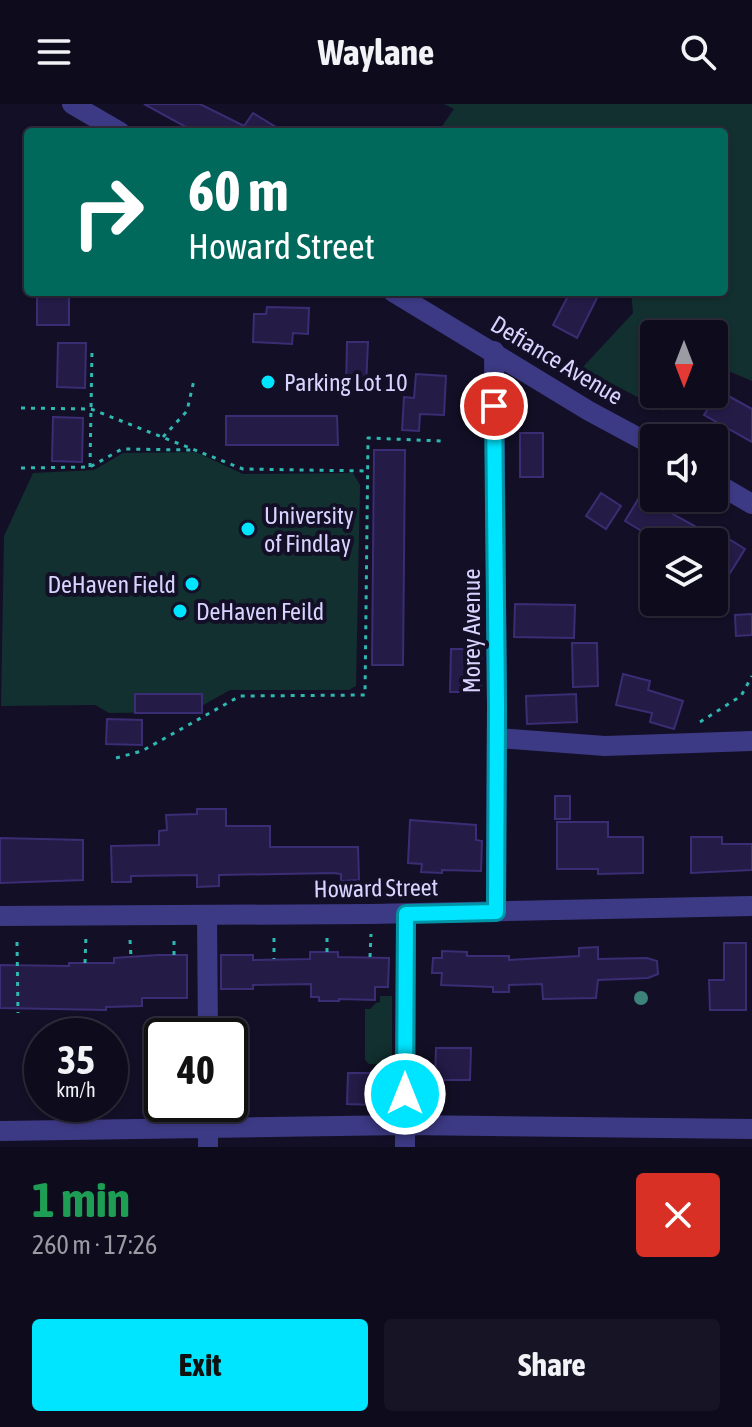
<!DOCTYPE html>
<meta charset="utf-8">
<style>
:root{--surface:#0e0b1c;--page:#171425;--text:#f1f3f6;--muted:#9b9ba3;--line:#2e2b3b;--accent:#00e5ff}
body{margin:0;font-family:"Asap Condensed",sans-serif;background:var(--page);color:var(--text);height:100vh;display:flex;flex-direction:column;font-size:30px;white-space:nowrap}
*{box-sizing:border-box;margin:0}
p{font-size:26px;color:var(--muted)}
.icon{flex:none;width:44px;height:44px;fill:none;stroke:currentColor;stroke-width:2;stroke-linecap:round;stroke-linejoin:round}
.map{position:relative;height:1043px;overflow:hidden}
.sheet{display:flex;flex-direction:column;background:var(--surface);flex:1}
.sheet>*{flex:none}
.guide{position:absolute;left:24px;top:24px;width:704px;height:168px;border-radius:8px;box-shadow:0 2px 6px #0004,0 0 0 2px var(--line);background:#00695c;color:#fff;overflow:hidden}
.needle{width:52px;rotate:180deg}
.controls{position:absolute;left:640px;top:216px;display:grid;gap:16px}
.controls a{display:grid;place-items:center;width:88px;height:88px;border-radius:8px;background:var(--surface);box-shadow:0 2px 6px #0004,0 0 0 2px var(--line);font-size:40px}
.speed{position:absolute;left:24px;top:914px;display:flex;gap:16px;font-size:40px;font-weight:700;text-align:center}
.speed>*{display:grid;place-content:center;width:104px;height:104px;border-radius:50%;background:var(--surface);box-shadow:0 2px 6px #0004,0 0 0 2px var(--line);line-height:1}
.speed small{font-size:20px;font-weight:400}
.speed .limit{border:4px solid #111;border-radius:12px;background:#fff;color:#111}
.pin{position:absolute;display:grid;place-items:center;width:68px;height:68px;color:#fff;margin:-34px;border:4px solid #fff;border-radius:50%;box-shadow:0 2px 8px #0007}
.me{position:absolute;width:88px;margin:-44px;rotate:0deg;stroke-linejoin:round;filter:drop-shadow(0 0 6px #0008)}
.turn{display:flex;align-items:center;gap:28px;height:168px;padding:0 32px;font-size:36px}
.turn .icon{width:104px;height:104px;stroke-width:2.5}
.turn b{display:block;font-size:56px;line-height:68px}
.round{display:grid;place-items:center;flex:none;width:84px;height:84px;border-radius:8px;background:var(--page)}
.overview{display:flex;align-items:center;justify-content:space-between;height:136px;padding:0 32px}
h1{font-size:48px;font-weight:700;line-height:60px;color:#1e9e55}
.action{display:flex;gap:16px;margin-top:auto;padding:16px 32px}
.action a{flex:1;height:92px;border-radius:8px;background:var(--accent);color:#111;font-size:32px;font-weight:700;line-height:92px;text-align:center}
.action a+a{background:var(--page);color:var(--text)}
header{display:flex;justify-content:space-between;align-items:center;height:104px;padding:0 32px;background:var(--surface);font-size:36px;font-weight:700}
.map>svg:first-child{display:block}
</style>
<header><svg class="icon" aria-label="menu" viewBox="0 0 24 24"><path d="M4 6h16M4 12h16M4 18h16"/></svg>Waylane<svg class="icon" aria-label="search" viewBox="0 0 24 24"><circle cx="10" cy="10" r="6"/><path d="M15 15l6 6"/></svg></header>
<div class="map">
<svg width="752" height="1043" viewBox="0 0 752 1043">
<rect width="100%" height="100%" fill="#130f26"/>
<!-- green -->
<g fill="#12302f">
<path d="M 444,0 L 752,0 L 752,277 L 714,261 L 714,230 L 654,230 L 654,290 L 669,290 L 664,307 L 582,264 L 633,209 L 631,188 L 724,188 L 724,28 L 438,28 L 454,5 Z"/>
<path d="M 196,348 L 243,370 L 353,369 L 360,381 L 356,582 L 349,586 L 230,586 L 191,608 L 109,609 L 95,601 L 1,602 L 4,432 L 33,369 L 94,366 L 123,349 Z"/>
<path d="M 380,892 L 392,892 L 392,960 L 369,960 L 365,956 L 365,905 L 370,905 L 376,899 L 380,898 Z"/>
</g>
<!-- building -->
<g fill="#241b47" stroke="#3b2d73" stroke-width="2">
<path d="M 144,0 L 200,0 L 244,22 L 253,9 L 284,28 L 195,28 Z"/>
<rect x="37" y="188" width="32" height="33"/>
<path d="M 570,188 L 600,188 L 577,234 L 553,221 Z"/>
<path d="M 267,203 L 309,204 L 308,230 L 293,229 L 292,240 L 253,238 L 254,210 L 266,210 Z"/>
<path d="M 347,238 L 368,238 L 366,283 L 346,282 Z"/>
<path d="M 58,239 L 86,239 L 85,284 L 57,283 Z"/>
<path d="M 416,270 L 446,272 L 444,311 L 420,310 L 419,327 L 402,326 L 404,293 L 414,294 Z"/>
<path d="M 714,284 L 752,305 L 752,338 L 704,311 L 708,305 L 678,290 L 714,290 Z"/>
<path d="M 226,312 L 337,312 L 338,341 L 226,341 Z"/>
<path d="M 53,313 L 83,314 L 82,358 L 52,357 Z"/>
<rect x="520" y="329" width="23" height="44"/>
<path d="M 374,346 L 405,346 L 403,561 L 372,561 Z"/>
<path d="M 601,389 L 621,402 L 606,425 L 586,412 Z"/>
<path d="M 640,392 L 720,436 L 724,432 L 745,445 L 727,474 L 714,466 L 714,438 L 660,438 L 625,417 Z"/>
<path d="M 515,500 L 575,501 L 574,534 L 514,533 Z"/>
<path d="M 752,510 L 752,531 L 736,532 L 735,511 Z"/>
<path d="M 572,539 L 597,539 L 598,582 L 573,583 Z"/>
<path d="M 451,545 L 482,545 L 481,588 L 450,588 Z"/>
<path d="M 623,570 L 650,577 L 648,586 L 683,597 L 674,625 L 650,618 L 652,609 L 616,601 Z"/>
<rect x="135" y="590" width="67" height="19"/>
<path d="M 576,590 L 577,618 L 527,620 L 526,592 Z"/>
<path d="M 107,615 L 142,616 L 142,641 L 106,640 Z"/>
<rect x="555" y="692" width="15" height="23"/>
<path d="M 197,705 L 226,705 L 226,722 L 270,722 L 270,743 L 358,743 L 359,776 L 341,777 L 341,770 L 334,769 L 219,771 L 219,782 L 197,783 L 197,771 L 131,772 L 131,778 L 112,778 L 111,742 L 159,741 L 159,727 L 167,726 L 166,711 L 197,710 Z"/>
<path d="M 410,716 L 476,721 L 476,736 L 482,737 L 481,767 L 442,766 L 442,769 L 421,768 L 422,760 L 408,759 Z"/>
<path d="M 557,718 L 608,718 L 608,733 L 643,733 L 643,769 L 598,770 L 598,765 L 557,765 Z"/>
<path d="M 691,733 L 722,733 L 722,740 L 752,740 L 752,766 L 691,769 Z"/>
<path d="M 0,734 L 83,736 L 83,776 L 0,779 Z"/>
<path d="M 724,839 L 746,839 L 746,906 L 710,906 L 709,876 L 724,876 Z"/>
<path d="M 598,843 L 598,855 L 647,854 L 657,857 L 658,870 L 648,874 L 598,876 L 596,894 L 543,895 L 542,880 L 509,881 L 509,888 L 493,888 L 493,883 L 441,881 L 442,869 L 432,869 L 433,854 L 442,854 L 442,847 L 467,848 L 467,852 L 509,852 L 509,856 L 579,852 L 579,844 Z"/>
<path d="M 310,848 L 338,848 L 338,853 L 389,854 L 388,883 L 375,883 L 375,896 L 339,895 L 339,897 L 319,897 L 319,893 L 311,893 L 311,880 L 253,881 L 253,885 L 221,885 L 221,851 L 253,851 L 253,856 L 310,855 Z"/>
<path d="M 158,851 L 187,851 L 187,894 L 142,894 L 142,902 L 106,903 L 106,906 L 0,904 L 0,861 L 69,862 L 69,859 L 114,859 L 114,854 Z"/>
<path d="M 436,944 L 471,944 L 470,976 L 435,976 Z"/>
<path d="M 348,969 L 374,969 L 374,1001 L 347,1000 Z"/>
</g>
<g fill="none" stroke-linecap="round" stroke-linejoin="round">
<!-- path -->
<g stroke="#2fb8b0" stroke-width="3" stroke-dasharray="4 6" stroke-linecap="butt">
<path d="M 21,304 L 91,305 L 243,365 L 368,367"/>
<path d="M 163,333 L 187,307 L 194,276"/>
<path d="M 90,363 L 92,246"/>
<path d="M 21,364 L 90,363 L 122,345 L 191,346"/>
<path d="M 700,618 L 741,592 L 752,572"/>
<path d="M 116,654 L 142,647 L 240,592 L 365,591 L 368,334 L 442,337"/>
<path d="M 274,834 L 274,855"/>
<path d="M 130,836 L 131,853"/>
<path d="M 17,838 L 18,909"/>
<path d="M 327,848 L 327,833"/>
<path d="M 174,851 L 174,836"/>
<path d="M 370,853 L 371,830"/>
<path d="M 85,859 L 86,831"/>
</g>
<!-- minor -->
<g stroke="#3d3a85" stroke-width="20">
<path d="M 72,0 L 120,28"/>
<path d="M 393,188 L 589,307 L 654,342"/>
<path d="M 494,247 L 497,602 L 496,808"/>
<path d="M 714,378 L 752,400"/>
<path d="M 497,634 L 605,642 L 752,637"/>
<path d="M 207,811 L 208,932"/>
<path d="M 0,812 L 371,810 L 752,802"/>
<path d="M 208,1000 L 208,1043"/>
<path d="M 0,1027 L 405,1021 L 752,1025"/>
<path d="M 405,1043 L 406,810"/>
</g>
</g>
<!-- trees -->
<circle fill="#3d827b" cx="641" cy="894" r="7"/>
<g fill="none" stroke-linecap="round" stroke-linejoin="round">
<defs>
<path id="route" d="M 405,990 L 406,810 L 496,808 L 497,602 L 494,302"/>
</defs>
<!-- route casing -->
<use href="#route" stroke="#0095a6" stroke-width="20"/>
<!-- route -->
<use href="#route" stroke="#00e5ff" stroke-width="14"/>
</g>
<!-- markers -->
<g fill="#00e5ff" stroke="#130f26" stroke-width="3">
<circle cx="268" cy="278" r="8"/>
<circle cx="248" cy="425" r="8"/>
<circle cx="192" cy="480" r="8"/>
<circle cx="180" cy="507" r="8"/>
</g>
<g text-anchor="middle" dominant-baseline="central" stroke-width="8" stroke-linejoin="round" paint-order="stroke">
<!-- street labels -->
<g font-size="24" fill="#d9d4ff" stroke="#130f26">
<text transform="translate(557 256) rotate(31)">Defiance Avenue</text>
<text transform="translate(471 527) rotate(-90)">Morey Avenue</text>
<text transform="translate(376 784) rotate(-1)">Howard Street</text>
</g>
<!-- poi labels -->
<g font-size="24" fill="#d9d4ff" stroke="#130f26" text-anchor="start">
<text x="284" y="278">Parking Lot 10</text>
<text x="264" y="411">University<tspan x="264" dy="28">of Findlay</tspan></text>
<text x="176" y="480" text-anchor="end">DeHaven Field</text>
<text x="196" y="507">DeHaven Feild</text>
</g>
</g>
</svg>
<div class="controls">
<a><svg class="needle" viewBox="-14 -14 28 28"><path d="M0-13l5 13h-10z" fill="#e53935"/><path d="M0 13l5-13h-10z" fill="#9b9ba3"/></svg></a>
<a><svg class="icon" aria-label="sound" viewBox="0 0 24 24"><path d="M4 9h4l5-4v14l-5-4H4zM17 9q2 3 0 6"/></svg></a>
<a><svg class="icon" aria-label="layers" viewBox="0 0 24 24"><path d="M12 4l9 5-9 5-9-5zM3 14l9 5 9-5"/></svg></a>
</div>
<div class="speed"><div>35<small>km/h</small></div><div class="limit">40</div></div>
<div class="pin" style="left:494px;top:302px;background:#d93025"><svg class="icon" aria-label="arrive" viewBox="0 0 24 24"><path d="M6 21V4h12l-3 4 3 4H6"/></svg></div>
<svg class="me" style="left:405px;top:990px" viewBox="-20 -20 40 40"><circle r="17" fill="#00e5ff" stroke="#fff" stroke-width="3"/><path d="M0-11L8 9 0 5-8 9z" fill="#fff"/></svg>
<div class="guide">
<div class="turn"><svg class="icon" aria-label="right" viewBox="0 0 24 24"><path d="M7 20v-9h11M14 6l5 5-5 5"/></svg><div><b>60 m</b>Howard Street</div></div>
</div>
</div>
<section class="sheet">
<div class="overview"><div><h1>1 min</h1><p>260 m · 17:26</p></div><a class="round" style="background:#d93025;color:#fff"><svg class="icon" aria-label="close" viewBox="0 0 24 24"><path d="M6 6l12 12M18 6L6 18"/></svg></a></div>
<div class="action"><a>Exit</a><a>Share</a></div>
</section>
